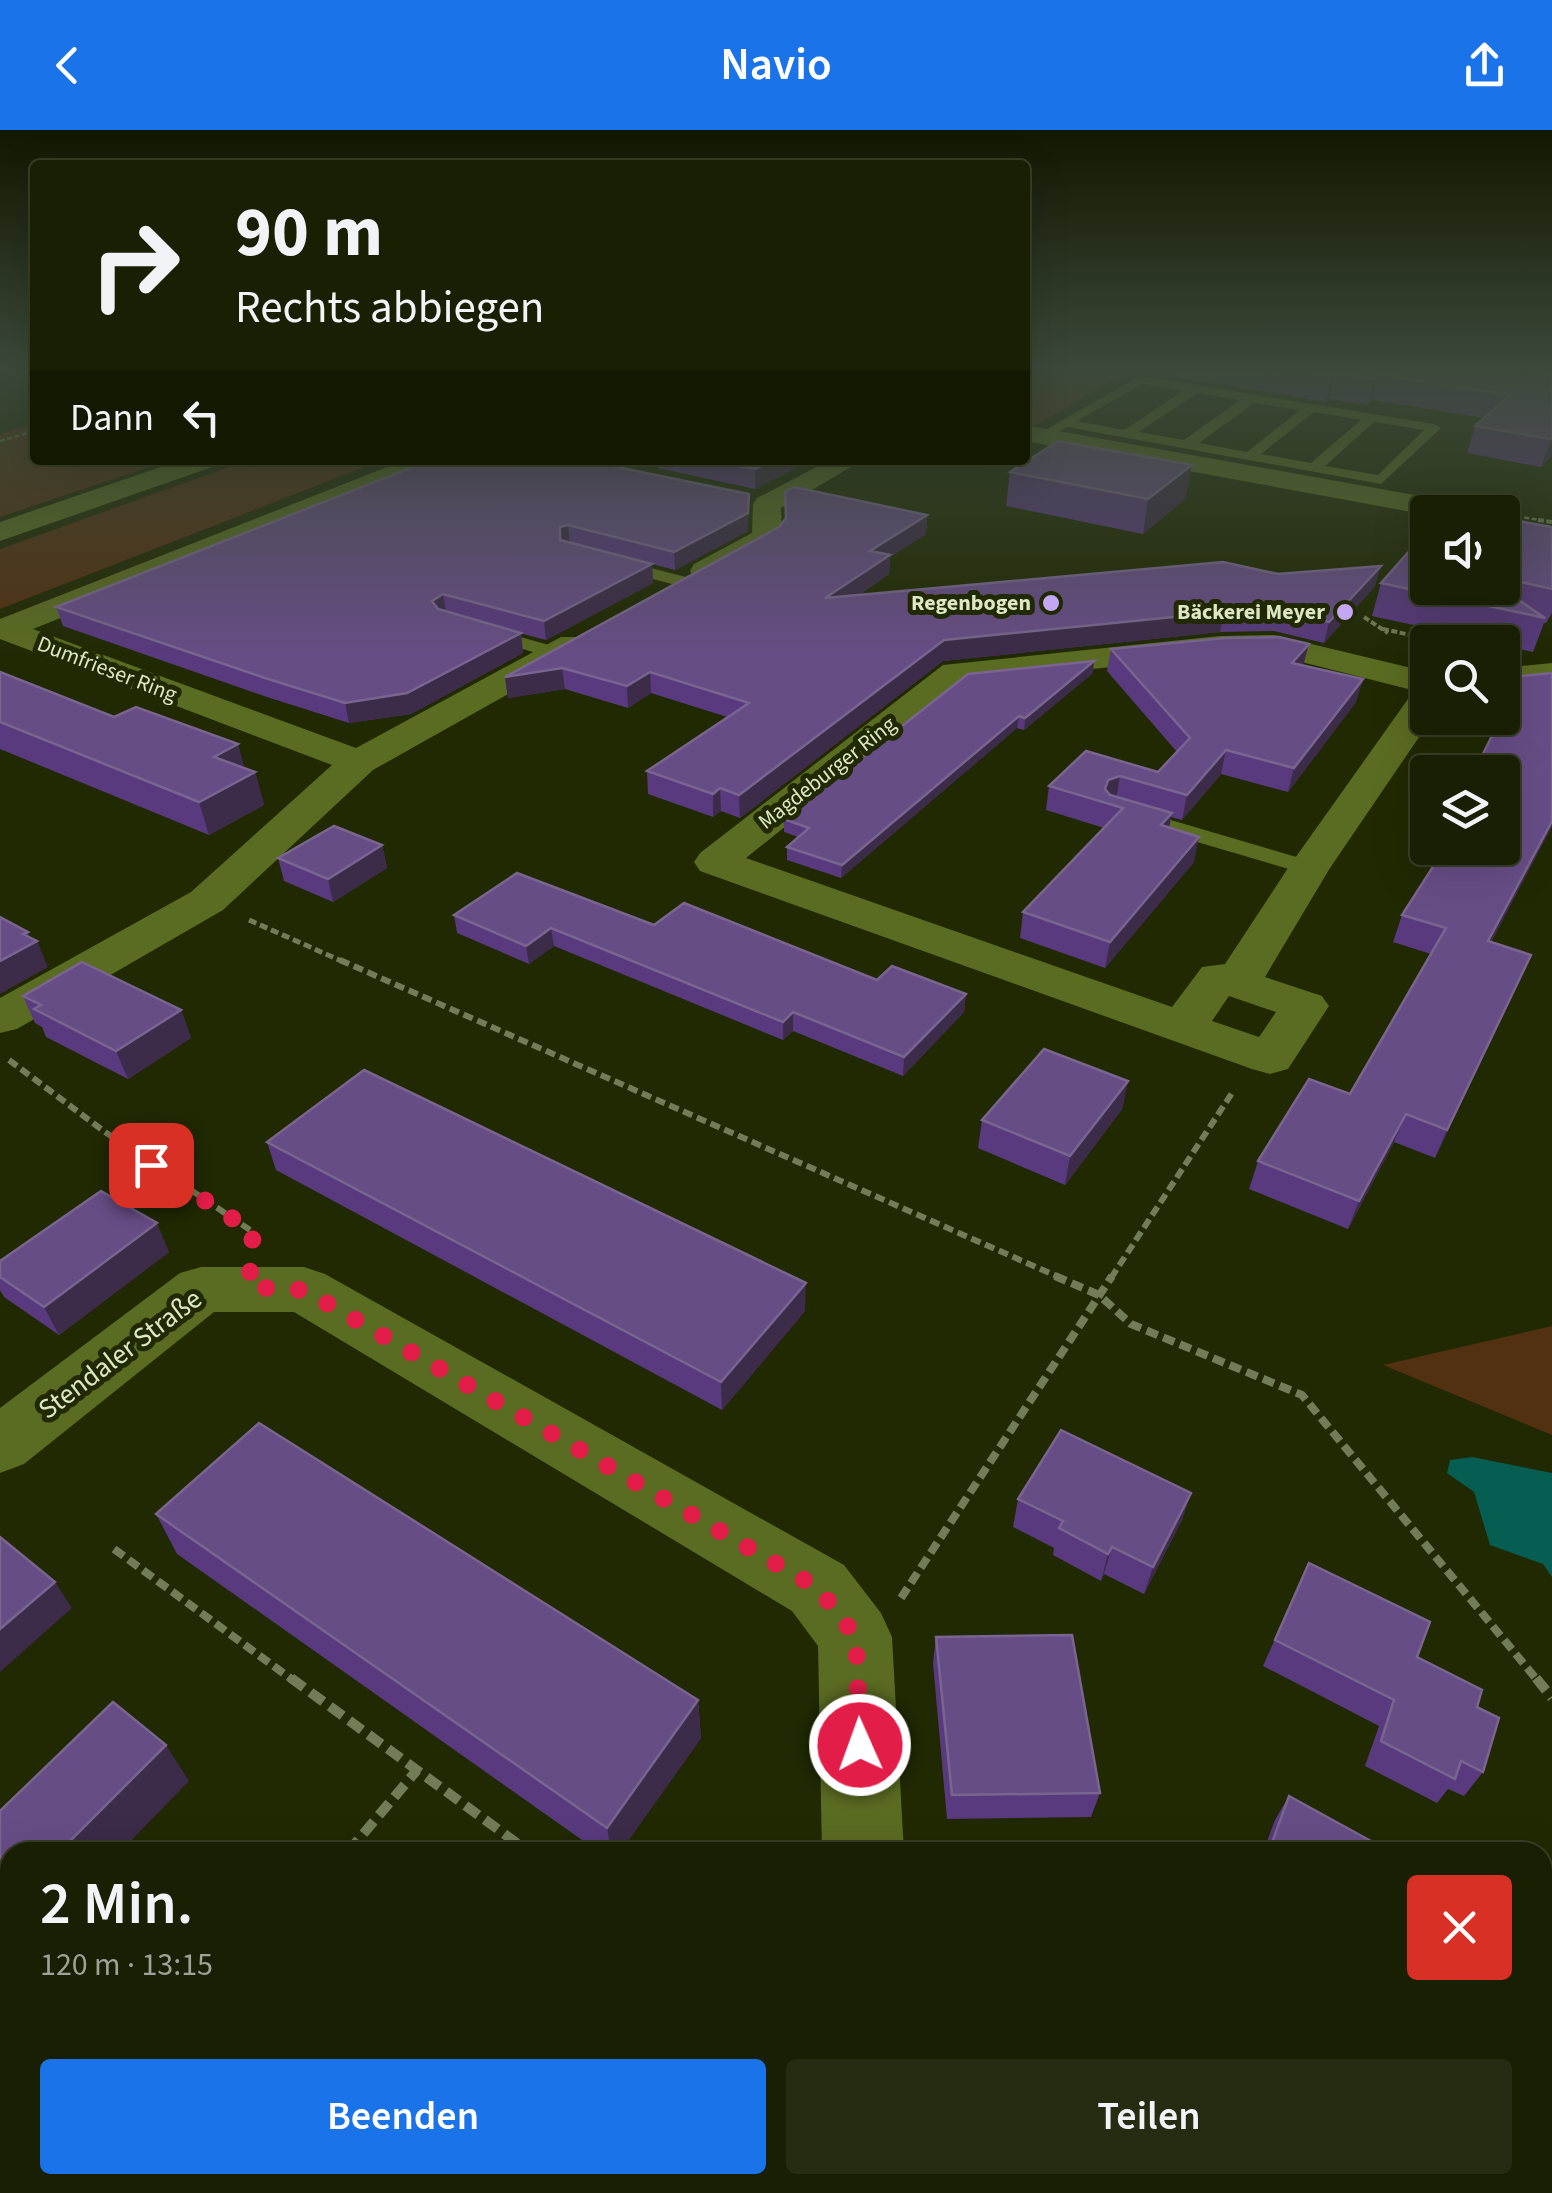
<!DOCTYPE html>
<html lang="de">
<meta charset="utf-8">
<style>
:root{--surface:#181f02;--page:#252c11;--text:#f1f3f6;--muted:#9fa299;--line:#363d24;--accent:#1a73e8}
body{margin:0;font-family:"Source Sans 3",sans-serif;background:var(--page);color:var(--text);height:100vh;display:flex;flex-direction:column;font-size:38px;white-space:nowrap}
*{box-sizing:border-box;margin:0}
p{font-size:32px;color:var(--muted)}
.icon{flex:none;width:55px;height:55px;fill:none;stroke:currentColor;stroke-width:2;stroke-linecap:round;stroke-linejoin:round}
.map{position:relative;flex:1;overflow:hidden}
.sheet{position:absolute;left:0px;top:1712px;width:1552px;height:352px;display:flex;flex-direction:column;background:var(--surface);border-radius:30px 30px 0 0;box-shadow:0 10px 40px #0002,0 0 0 2px var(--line)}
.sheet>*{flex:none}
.hud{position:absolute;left:30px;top:30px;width:1000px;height:305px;border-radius:10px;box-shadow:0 10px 40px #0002,0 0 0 2px var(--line);background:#181f02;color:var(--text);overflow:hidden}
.controls{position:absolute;left:1410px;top:365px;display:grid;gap:20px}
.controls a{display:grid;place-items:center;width:110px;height:110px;border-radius:10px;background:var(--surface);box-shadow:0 10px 40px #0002,0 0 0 2px var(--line);font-size:50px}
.pin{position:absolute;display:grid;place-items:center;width:85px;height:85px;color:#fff;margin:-42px;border-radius:20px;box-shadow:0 5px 15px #0006}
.me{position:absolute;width:110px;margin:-55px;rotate:358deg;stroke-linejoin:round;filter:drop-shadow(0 0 8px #0008)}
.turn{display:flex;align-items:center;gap:35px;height:210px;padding:0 40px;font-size:45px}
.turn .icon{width:130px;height:130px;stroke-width:2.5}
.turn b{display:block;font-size:70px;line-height:85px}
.then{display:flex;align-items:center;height:95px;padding:0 40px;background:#0003;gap:20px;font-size:38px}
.round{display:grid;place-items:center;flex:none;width:105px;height:105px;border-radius:10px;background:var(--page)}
.head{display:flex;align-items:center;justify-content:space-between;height:170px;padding:0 40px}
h1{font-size:60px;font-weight:600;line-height:75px}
.primary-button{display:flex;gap:20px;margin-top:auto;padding:20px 40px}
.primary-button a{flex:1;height:115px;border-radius:10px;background:var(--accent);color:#fff;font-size:40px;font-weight:600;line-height:115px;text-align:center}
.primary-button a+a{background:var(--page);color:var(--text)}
header{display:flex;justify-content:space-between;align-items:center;height:130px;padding:0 40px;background:var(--accent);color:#fff;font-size:45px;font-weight:600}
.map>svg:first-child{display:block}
</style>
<header><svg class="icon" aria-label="back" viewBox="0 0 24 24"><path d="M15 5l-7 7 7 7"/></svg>Navio<svg class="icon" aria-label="share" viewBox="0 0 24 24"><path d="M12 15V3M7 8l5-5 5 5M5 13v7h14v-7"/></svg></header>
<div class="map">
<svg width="1552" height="2063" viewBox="0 0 1552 2063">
<rect width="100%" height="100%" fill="#202902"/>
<!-- green -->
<g fill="#523113">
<path d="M 1025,239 L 1132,239 L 1035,296 L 1025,294 Z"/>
<path d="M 35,293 L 35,330 L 170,330 L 0,387 L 0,304 Z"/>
<path d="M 249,330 L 382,330 L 0,479 L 0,419 Z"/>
<path d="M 1552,1196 L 1552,1305 L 1383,1235 Z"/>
<path d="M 657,2055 L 878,2055 L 888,2063 L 652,2063 Z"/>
</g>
<!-- water -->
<path fill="#065d52" d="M 1472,1327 L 1552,1343 L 1552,1447 L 1543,1434 L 1490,1415 L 1474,1362 L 1447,1343 L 1450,1330 Z"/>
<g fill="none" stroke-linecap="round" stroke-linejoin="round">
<!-- path-far5 -->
<g stroke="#727c56" stroke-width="2.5" stroke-dasharray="5 2.5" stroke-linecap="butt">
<path d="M 0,311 L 35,301"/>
<path d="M 1502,384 L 1552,392"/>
</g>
<!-- path-far4 -->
<g stroke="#727c56" stroke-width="4" stroke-dasharray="6 2.5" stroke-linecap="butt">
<path d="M 1538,390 L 1552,392"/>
<path d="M 1364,487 L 1388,503"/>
<path d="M 1383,499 L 1443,512"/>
</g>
<!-- path-far3 -->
<path stroke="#727c56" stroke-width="5" stroke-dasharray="8 4" stroke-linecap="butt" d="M 249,790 L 346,833"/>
<!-- path-far2 -->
<g stroke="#727c56" stroke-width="6" stroke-dasharray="10 5" stroke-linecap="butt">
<path d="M 340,830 L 1061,1148"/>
<path d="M 9,930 L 105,1002 L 253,1102 L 253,1111"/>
<path d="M 1111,1148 L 1234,960"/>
</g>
<!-- path-far1 -->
<g stroke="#727c56" stroke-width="8" stroke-dasharray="12 6" stroke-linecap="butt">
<path d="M 1055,1146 L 1099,1165 L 1131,1194 L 1302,1265 L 1538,1551"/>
<path d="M 114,1419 L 294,1551"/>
<path d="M 901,1468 L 1112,1146"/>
</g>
<!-- path -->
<g stroke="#727c56" stroke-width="10" stroke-dasharray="16 8" stroke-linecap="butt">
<path d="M 291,1548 L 529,1722"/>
<path d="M 1536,1548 L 1552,1568"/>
<path d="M 348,1722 L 417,1640"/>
</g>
<!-- lane -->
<g fill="#5a6b22" fill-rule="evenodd">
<path d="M 1140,246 L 1434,294 L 1441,298 L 1381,354 L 1067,297 L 1047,309 L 1035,306 ZM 1142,254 L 1183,261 L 1124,300 L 1077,291 ZM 1197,263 L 1240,270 L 1184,310 L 1139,302 ZM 1254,273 L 1300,280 L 1247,322 L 1199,313 ZM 1314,282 L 1361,290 L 1311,333 L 1261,324 ZM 1374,292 L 1424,300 L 1378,345 L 1325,336 Z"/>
<path d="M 615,429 L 690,448 L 693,452 L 684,457 L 609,438 L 609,430 Z"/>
<path d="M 482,496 L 563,519 L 565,523 L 556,529 L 476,505 L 476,497 Z"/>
<path d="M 1130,678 L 1317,733 L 1321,738 L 1309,745 L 1122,690 L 1119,685 Z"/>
<path d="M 10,1873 L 10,1930 L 0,1934 L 0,1877 Z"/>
</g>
<!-- street -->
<g fill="#5a6b22" fill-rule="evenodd">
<path d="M 405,330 L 442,330 L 438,336 L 33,499 L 356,618 L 561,507 L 585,507 L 590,514 L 585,521 L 373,640 L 223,780 L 17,899 L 0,903 L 0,868 L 191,762 L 332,635 L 0,509 L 0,489 Z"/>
<path d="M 830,330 L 863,330 L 781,378 L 782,407 L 777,413 L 716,448 L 694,448 L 690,441 L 694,434 L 752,403 L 753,374 L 757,368 Z"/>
<path d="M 1274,505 L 1428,542 L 1428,588 L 1432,588 L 1330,738 L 1265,847 L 1322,866 L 1329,876 L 1288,939 L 1270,944 L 1252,939 L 700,741 L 694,732 L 700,723 L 943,535 L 1220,506 ZM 1274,525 L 1408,559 L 1408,569 L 1288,738 L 1225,834 L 1202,837 L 1172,877 L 746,728 L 965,552 L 1220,526 ZM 1229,866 L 1276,882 L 1259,907 L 1212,891 Z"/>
<path d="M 1552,533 L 1552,555 L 1502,560 L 1502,538 Z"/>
<path d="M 201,1137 L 304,1137 L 325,1144 L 844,1435 L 881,1483 L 892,1507 L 904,1722 L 822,1722 L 818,1516 L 792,1481 L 294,1182 L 214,1182 L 24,1334 L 0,1343 L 0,1278 L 180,1143 Z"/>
<path d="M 1101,2055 L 1197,2055 L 1201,2063 L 1103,2063 Z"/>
</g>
<!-- secondary -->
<g fill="#5a6b22" fill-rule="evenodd">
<path d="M 1025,295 L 1459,373 L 1469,376 L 1473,382 L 1428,385 L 1025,311 Z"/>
<path d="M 181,330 L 219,330 L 215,336 L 0,411 L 0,392 Z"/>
</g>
</g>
<!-- wall -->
<g fill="#593a7e">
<path d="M 1175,239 L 1552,239 L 1552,326 L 1541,337 L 1467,323 L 1475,296 L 1484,288 L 1372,270 L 1368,275 L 1329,269 L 1326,272 L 1174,247 Z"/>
<path d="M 431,330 L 748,401 L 675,440 L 652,434 L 653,453 L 546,510 L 516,502 L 521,503 L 523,523 L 411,584 L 349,593 L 270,568 L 63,496 L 56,477 Z"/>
<path d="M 658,330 L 811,330 L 755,359 L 658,338 Z"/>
<path d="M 1192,335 L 1185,369 L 1143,404 L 1006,376 L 1010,342 Z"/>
<path d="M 927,385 L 926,404 L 890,427 L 889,444 L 859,465 L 1278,444 L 1375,456 L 1324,513 L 1274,501 L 1220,502 L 943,531 L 740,688 L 721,681 L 713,687 L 648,664 L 647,641 L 727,587 L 651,563 L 628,578 L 565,559 L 508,568 L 505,547 Z"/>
<path d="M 1502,388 L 1552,397 L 1552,483 L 1546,493 L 1544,493 L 1533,522 L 1502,515 L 1502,512 L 1492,512 L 1372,486 L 1381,453 L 1428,458 L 1502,458 Z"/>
<path d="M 1111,519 L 1303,536 L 1363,549 L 1356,572 L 1288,662 L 1221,644 L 1182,690 L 1171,687 L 1169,698 L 1194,732 L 1105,838 L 1020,808 L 1023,782 L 1104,698 L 1046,680 L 1049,656 L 1158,642 L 1177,622 L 1107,541 Z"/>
<path d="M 0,542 L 255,642 L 264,675 L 209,705 L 0,619 Z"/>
<path d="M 1093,543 L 1024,600 L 1017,598 L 841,748 L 787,730 L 787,717 L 798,707 L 784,702 L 784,689 Z"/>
<path d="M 1552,543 L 1552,696 L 1491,812 L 1531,825 L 1435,1028 L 1394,1012 L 1348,1099 L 1249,1059 L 1258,1031 L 1350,964 L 1431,824 L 1393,812 L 1402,785 L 1502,642 L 1476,642 L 1481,628 Z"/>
<path d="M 382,715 L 387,738 L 333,772 L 284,751 L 278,728 Z"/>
<path d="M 454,785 L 654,795 L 877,850 L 966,864 L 964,882 L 903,946 L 793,901 L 783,910 L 554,816 L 529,834 L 457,803 Z"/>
<path d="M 23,866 L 181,880 L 191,908 L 128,949 L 46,907 L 42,897 L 35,893 Z"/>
<path d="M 1128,951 L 1122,979 L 1065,1055 L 978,1018 L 982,990 Z"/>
<path d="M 267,1012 L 805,1181 L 722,1280 L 276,1040 Z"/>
<path d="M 169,1122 L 59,1205 L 4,1167 L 0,1160 L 0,1131 Z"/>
<path d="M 1191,1363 L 1182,1390 L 1144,1464 L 1104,1444 L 1101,1451 L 1053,1425 L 1054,1418 L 1013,1397 L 1018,1369 Z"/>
<path d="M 156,1384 L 698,1570 L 701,1608 L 620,1722 L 599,1722 L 177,1424 Z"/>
<path d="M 1309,1433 L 1417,1527 L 1477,1577 L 1483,1642 L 1464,1666 L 1448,1659 L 1437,1673 L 1365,1636 L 1379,1596 L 1263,1536 Z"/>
<path d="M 936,1507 L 1100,1663 L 1091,1687 L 947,1689 L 933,1533 Z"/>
<path d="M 1289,1666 L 1391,1722 L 1263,1722 L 1275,1690 Z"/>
</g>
<!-- shaded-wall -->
<g fill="#3c2b49">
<path d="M 1335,243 L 1329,269 L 1326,272 L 1332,246 Z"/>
<path d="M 1379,244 L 1372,270 L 1368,275 L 1374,249 Z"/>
<path d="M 1552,308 L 1552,326 L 1541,337 L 1551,309 Z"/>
<path d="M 774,330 L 811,330 L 755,359 L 755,339 Z"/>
<path d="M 1192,335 L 1185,369 L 1143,404 L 1148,369 Z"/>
<path d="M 749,364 L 748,401 L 675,440 L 674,422 Z"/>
<path d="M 927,385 L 926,404 L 890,427 L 889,444 L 825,488 L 825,468 L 870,421 Z"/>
<path d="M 568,395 L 570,413 L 562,429 L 560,397 Z"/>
<path d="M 652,434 L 653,453 L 546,510 L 544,491 Z"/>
<path d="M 1381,436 L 1375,456 L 1324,513 L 1329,492 Z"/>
<path d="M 443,464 L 446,483 L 435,490 L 432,471 Z"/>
<path d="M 1224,482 L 1220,502 L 943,531 L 740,688 L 739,665 L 944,510 Z"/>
<path d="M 521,503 L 523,523 L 411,584 L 349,593 L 345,573 Z"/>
<path d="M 1309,514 L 1303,536 L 1292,533 Z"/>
<path d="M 1094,531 L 1093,543 L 1024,600 L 1025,588 Z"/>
<path d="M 562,538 L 565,559 L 508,568 L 505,547 Z"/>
<path d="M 650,542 L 651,563 L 628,578 L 627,556 Z"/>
<path d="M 1363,549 L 1356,572 L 1288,662 L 1294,638 Z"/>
<path d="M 1019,586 L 1017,598 L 841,748 L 842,735 Z"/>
<path d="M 238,614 L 247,646 L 255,642 L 264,675 L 209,705 L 199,672 L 214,627 Z"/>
<path d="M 1226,620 L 1221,644 L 1182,690 L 1187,665 Z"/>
<path d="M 1120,646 L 1116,670 L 1105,659 L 1108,650 Z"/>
<path d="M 720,658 L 721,681 L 713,687 L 713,664 Z"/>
<path d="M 1172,683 L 1167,707 L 1161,695 Z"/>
<path d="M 1552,691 L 1552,696 L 1477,838 L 1488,811 Z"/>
<path d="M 1199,707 L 1194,732 L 1105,838 L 1110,812 Z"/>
<path d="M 382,715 L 387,738 L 333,772 L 328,749 Z"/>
<path d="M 551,798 L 554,816 L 529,834 L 526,816 Z"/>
<path d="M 28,802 L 33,814 L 37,811 L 48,837 L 0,864 L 0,831 L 23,804 Z"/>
<path d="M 1531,825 L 1519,852 L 1435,1028 L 1447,1000 Z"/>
<path d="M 966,864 L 964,882 L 903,946 L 904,927 Z"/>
<path d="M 181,880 L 191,908 L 128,949 L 116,921 Z"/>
<path d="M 793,882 L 793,901 L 783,910 L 783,892 Z"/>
<path d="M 1128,951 L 1122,979 L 1065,1055 L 1070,1026 Z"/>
<path d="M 1406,984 L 1394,1012 L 1348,1099 L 1359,1071 Z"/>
<path d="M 157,1093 L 169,1122 L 59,1205 L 44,1177 Z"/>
<path d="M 806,1153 L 805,1181 L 722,1280 L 721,1252 Z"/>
<path d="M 1191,1363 L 1182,1390 L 1144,1464 L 1153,1437 Z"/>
<path d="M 1112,1417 L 1104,1444 L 1101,1451 L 1108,1424 Z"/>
<path d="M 55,1452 L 72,1478 L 0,1542 L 0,1499 Z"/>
<path d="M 698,1570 L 701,1608 L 620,1722 L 611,1722 L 607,1698 Z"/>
<path d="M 166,1615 L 189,1651 L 120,1722 L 59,1722 Z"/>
<path d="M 10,1773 L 10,1838 L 0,1848 L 0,1783 Z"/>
<path d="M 217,2055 L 248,2055 L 242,2063 L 211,2063 Z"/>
</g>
<!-- building -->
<g fill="#674d86" stroke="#79658f" stroke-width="2.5">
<path d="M 1287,239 L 1552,239 L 1552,308 L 1551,309 L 1475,296 L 1510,265 L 1379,244 L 1374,249 L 1335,243 L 1332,246 Z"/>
<path d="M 1058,311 L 1192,335 L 1148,369 L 1010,342 Z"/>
<path d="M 431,330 L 583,330 L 749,364 L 748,383 L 674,422 L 568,395 L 560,397 L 560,410 L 652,434 L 544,491 L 443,464 L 432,471 L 438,479 L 521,503 L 407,563 L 345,573 L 265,548 L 56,477 Z"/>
<path d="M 711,330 L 774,330 L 755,339 Z"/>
<path d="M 794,357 L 927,385 L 870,421 L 890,425 L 825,468 L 1223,432 L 1278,444 L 1381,436 L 1329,492 L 1279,481 L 1224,482 L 944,510 L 739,665 L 720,658 L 713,664 L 647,641 L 749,573 L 650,542 L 627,556 L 562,538 L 505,547 L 779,397 L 786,388 L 785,362 Z"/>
<path d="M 1447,377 L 1475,382 L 1443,382 Z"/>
<path d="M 1502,388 L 1552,397 L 1552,459 L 1502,448 Z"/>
<path d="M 1428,400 L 1428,458 L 1501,458 L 1545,488 L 1381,453 Z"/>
<path d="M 1279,507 L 1309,514 L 1292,533 L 1363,549 L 1294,638 L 1226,620 L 1187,665 L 1120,646 L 1108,650 L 1105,659 L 1110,665 L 1172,683 L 1161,695 L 1199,707 L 1110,812 L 1023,782 L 1123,678 L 1049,656 L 1086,621 L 1158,642 L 1190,608 L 1111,519 L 1225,508 Z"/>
<path d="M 1094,531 L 1025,588 L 1019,586 L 842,735 L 787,717 L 809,698 L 784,689 L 968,544 Z"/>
<path d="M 0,542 L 114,587 L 136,577 L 238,614 L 214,627 L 255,642 L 199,672 L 0,592 Z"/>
<path d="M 1552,543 L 1552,691 L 1488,811 L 1531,825 L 1447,1000 L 1406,984 L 1359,1071 L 1258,1031 L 1309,949 L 1350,964 L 1446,798 L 1402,785 L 1445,718 L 1502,718 L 1502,642 L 1491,642 L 1498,632 L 1481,628 L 1501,588 L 1502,588 L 1502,584 L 1521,546 Z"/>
<path d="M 334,696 L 382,715 L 328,749 L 278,728 Z"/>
<path d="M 517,743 L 654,795 L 684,773 L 877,850 L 892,836 L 966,864 L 904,927 L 793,882 L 783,892 L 551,798 L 526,816 L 454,785 Z"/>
<path d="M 0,787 L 28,802 L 23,804 L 37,811 L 0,831 Z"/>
<path d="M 82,832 L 181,880 L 116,921 L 34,879 L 41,875 L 23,866 Z"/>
<path d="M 1044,919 L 1128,951 L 1070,1026 L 982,990 Z"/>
<path d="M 364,940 L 806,1153 L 721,1252 L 267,1012 Z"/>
<path d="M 101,1061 L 157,1093 L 44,1177 L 0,1147 L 0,1131 Z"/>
<path d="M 259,1293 L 698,1570 L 607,1698 L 156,1384 Z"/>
<path d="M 1061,1300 L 1191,1363 L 1153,1437 L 1112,1417 L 1108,1424 L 1059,1398 L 1063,1391 L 1018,1369 Z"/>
<path d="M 0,1407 L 55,1452 L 0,1499 Z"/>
<path d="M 1309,1433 L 1430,1492 L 1417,1527 L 1482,1560 L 1477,1577 L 1499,1588 L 1483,1642 L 1461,1631 L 1455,1649 L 1381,1611 L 1394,1570 L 1275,1510 Z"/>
<path d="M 1072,1505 L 1100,1663 L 952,1665 L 936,1507 Z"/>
<path d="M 113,1572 L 166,1615 L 59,1722 L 10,1722 L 10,1773 L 0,1783 L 0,1681 Z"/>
<path d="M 1289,1666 L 1391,1722 L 1279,1722 L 1270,1718 Z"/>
<path d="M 50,2055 L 217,2055 L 211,2063 L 43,2063 Z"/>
</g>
<!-- sky -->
<linearGradient id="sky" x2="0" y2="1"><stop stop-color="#121701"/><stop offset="0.45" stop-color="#3c4939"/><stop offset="1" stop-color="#3c4939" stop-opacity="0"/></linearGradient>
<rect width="1552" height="528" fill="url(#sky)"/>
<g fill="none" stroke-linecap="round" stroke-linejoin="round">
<!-- route -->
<path stroke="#e11d48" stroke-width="18" stroke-dasharray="0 32.4" d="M 151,1035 L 253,1102 L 249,1157 L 304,1160 L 818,1458 L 856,1507 L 860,1615"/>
</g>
<!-- markers -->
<g fill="#c3a7f2" stroke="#202902" stroke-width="4">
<circle cx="1051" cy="473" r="10"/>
<circle cx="1345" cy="482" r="10"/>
</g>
<g text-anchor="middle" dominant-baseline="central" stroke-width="10" stroke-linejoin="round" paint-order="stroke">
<!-- far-poi labels -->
<g font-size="22" font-weight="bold" fill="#dce7c3" stroke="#202902" text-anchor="end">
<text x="1031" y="473">Regenbogen</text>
<text x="1325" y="482">Bäckerei Meyer</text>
</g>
<!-- far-street labels -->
<g font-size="22" fill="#dce7c3" stroke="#202902">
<text transform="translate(107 539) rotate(21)">Dumfrieser Ring</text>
<text transform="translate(827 643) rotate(-38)">Magdeburger Ring</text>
</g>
<!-- street labels -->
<g font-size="28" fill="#dce7c3" stroke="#202902">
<text transform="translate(120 1224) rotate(-37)">Stendaler Straße</text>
</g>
</g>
</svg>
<div class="controls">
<a><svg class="icon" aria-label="sound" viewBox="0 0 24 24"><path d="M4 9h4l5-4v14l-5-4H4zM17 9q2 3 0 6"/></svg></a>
<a><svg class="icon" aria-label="search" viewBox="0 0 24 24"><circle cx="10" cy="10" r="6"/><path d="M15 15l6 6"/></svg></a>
<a><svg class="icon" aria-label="layers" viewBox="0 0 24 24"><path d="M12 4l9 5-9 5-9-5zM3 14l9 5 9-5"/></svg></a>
</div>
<div class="pin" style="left:151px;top:1035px;background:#d93025"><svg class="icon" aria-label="arrive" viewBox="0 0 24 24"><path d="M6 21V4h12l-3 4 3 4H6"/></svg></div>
<svg class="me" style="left:860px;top:1615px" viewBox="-20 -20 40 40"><circle r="17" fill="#e11d48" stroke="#fff" stroke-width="3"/><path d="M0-11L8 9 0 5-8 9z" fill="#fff"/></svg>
<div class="hud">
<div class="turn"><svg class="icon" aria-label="right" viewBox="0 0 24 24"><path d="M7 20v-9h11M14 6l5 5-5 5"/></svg><div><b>90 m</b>Rechts abbiegen</div></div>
<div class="then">Dann<svg class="icon" aria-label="left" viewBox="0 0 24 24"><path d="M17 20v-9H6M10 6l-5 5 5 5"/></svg></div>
</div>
<section class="sheet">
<div class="head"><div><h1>2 Min.</h1><p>120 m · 13:15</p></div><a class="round" style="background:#d93025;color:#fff"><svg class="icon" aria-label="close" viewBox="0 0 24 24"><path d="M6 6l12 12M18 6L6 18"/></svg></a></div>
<div class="primary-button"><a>Beenden</a><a>Teilen</a></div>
</section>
</div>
